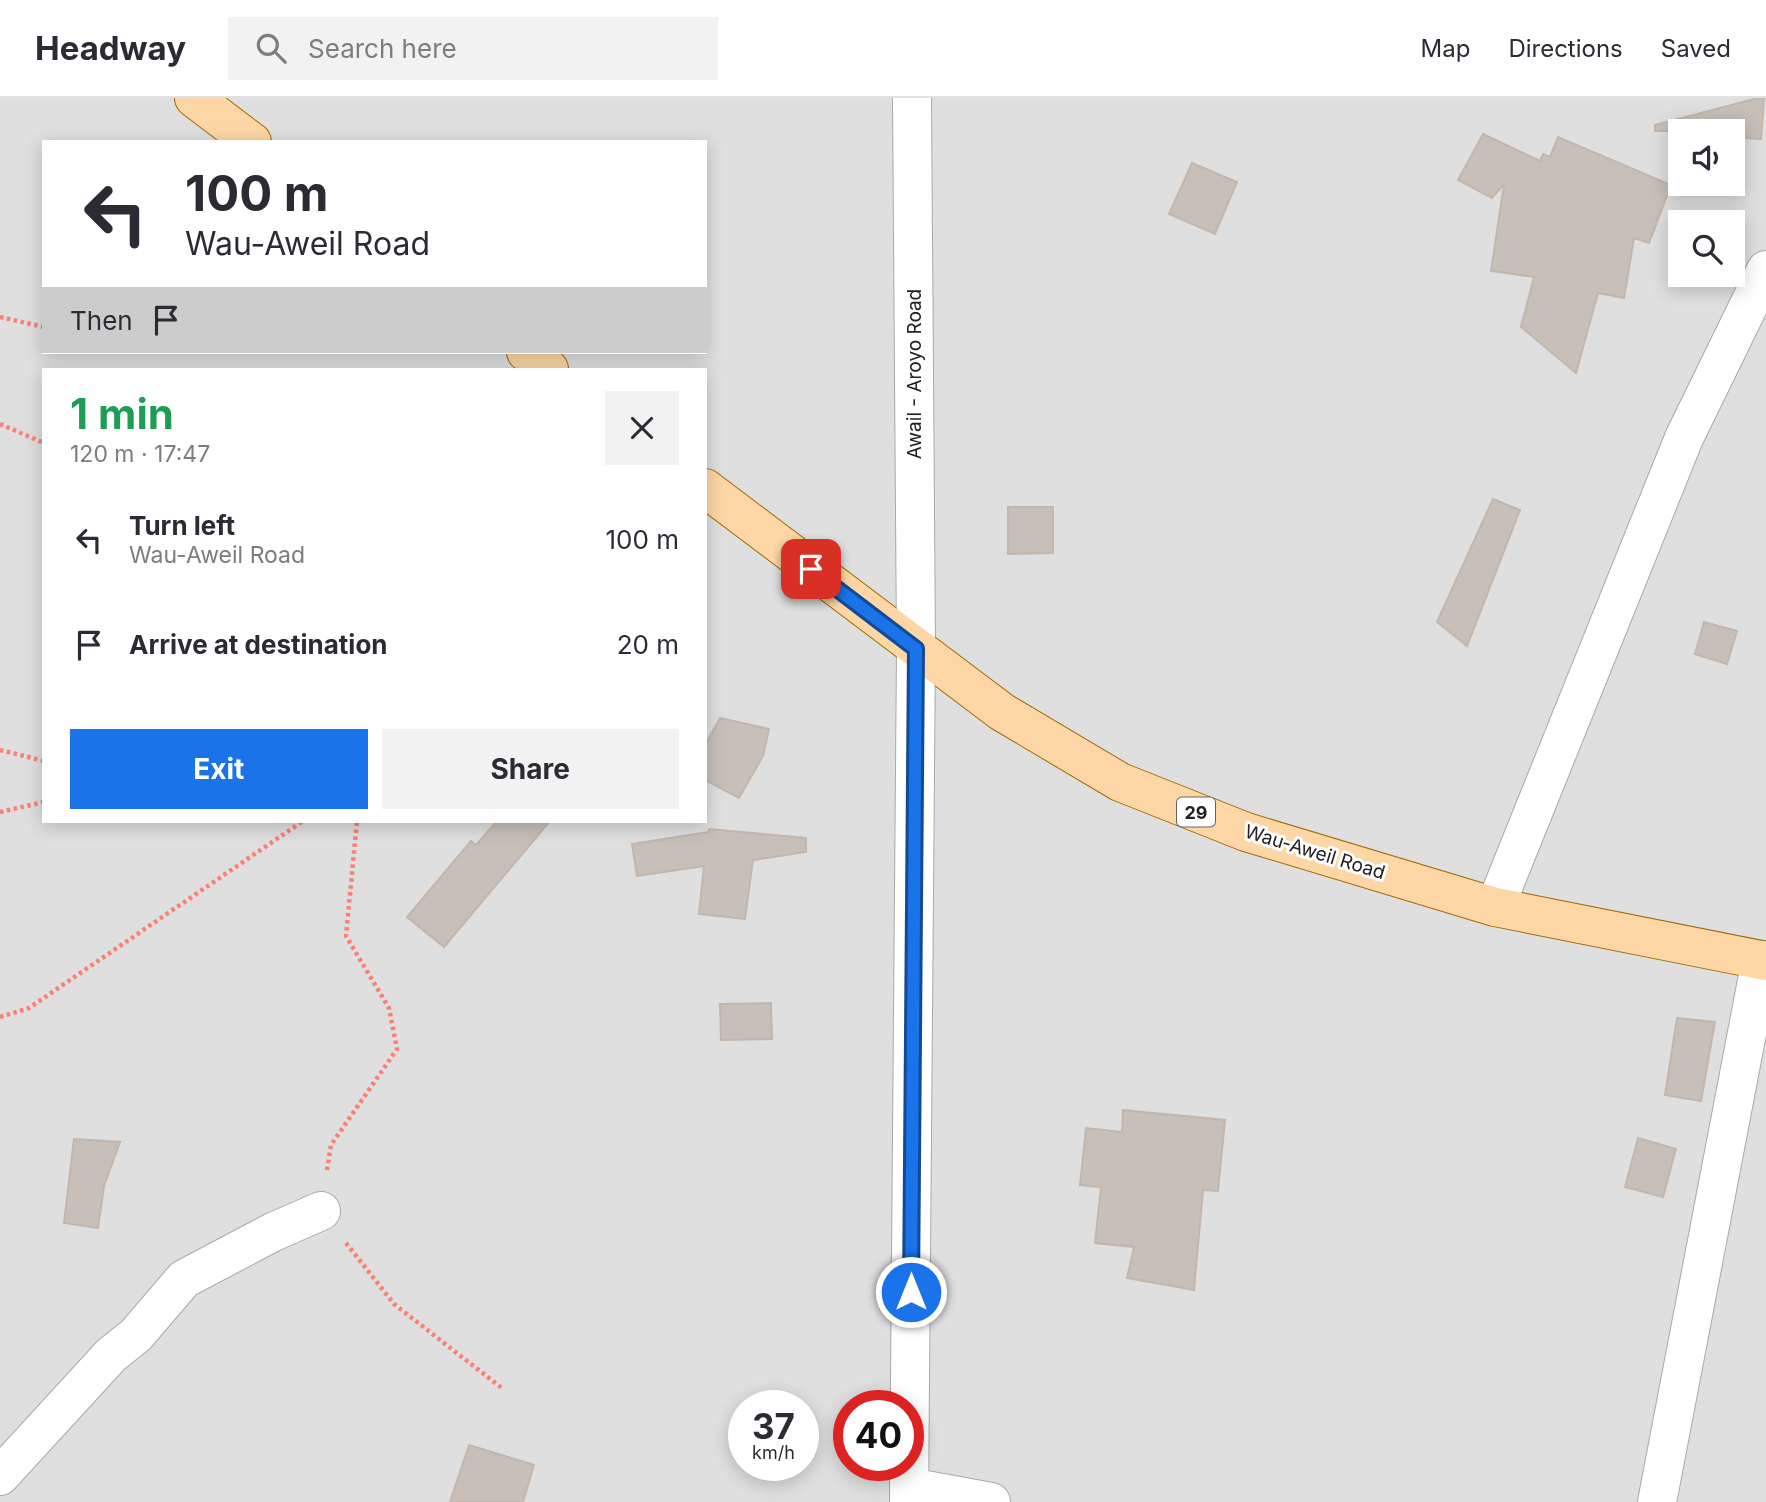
<!DOCTYPE html>
<meta charset="utf-8">
<style>
:root{--surface:#fff;--page:#f2f2f3;--text:#2b2b33;--muted:#7c7c81;--line:#e1e1e2;--accent:#1a73e8}
body{margin:0;font-family:Inter,sans-serif;background:var(--page);color:var(--text);height:100vh;display:flex;flex-direction:column;font-size:26px;white-space:nowrap}
*{box-sizing:border-box;margin:0}
p{font-size:23px;color:var(--muted)}
.icon{flex:none;width:38px;height:38px;fill:none;stroke:currentColor;stroke-width:2;stroke-linecap:round;stroke-linejoin:round}
.map{position:relative;flex:1;overflow:hidden}
.side{position:absolute;left:42px;top:270px;width:665px;height:455px;display:flex;flex-direction:column;background:var(--surface);border-radius:0px;box-shadow:0 4px 18px #0003}
.side>*{flex:none}
.guide{position:absolute;left:42px;top:42px;width:665px;height:214px;border-radius:0px;box-shadow:0 4px 18px #0003;background:#fff;color:var(--text);overflow:hidden}
.tools{position:absolute;left:1668px;top:21px;display:grid;gap:14px}
.tools a{display:grid;place-items:center;width:77px;height:77px;border-radius:0px;background:var(--surface);box-shadow:0 4px 18px #0003;font-size:35px}
.speed{position:absolute;left:728px;top:1292px;display:flex;gap:14px;font-size:35px;font-weight:700;text-align:center}
.speed>*{display:grid;place-content:center;width:91px;height:91px;border-radius:50%;background:var(--surface);box-shadow:0 4px 18px #0003;line-height:1}
.speed small{font-size:18px;font-weight:400}
.speed .limit{border:10px solid #d22;background:#fff;color:#111}
.pin{position:absolute;display:grid;place-items:center;width:60px;height:60px;color:#fff;margin:-30px;border-radius:14px;box-shadow:0 4px 10px #0006}
.me{position:absolute;width:77px;margin:-38px;rotate:0deg;stroke-linejoin:round;filter:drop-shadow(0 0 5px #0008)}
.turn{display:flex;align-items:center;gap:24px;height:147px;padding:0 28px;font-size:32px}
.turn .icon{width:91px;height:91px;stroke-width:2.5}
.turn b{display:block;font-size:49px;line-height:60px}
.then{display:flex;align-items:center;height:66px;padding:0 28px;background:#0003;gap:14px;font-size:26px}
.round{display:grid;place-items:center;flex:none;width:74px;height:74px;border-radius:0px;background:var(--page)}
.summary{display:flex;align-items:center;justify-content:space-between;height:119px;padding:0 28px}
h1{font-size:42px;font-weight:700;line-height:52px;color:#1e9e55}
.button{display:flex;gap:14px;margin-top:auto;padding:14px 28px}
.button a{flex:1;height:80px;border-radius:0px;background:var(--accent);color:#fff;font-size:28px;font-weight:700;line-height:80px;text-align:center}
.button a+a{background:var(--page);color:var(--text)}
ul{padding:0;list-style:none}
li{display:flex;align-items:center;gap:21px;height:105px;padding:0 28px}
li div{flex:1}
li b{display:block;font-size:26px}
li em{font-style:normal}
header{display:flex;align-items:center;gap:42px;box-sizing:border-box;height:98px;padding:0 35px;background:var(--surface);border-bottom:2px solid var(--line)}
header strong{font-size:33px}
nav{display:flex;gap:38px;margin-inline-start:auto;font-size:24px}
.search{width:490px;height:63px;background:var(--page);display:flex;align-items:center;gap:18px;box-sizing:border-box;padding:0 24px;border-radius:0px;color:var(--muted);font-size:26px}
.map>svg:first-child{display:block}
</style>
<header>
<strong>Headway</strong>
<div class="search"><svg class="icon" aria-label="search" viewBox="0 0 24 24"><circle cx="10" cy="10" r="6"/><path d="M15 15l6 6"/></svg>Search here</div>
<nav><a>Map</a><a>Directions</a><a>Saved</a></nav>
</header>
<div class="map">
<svg width="1766" height="1404" viewBox="0 0 1766 1404">
<rect width="100%" height="100%" fill="#f2efe9"/>
<!-- residential -->
<path fill="#e0dfdf" fill-rule="evenodd" d="M 0,0 L 1766,0 L 1766,1404 L 0,1404 ZM 1680,33 L 1732,33 L 1732,86 L 1680,86 ZM 44,44 L 705,44 L 705,254 L 44,254 ZM 1680,124 L 1732,124 L 1732,177 L 1680,177 ZM 44,271 L 705,271 L 705,723 L 44,723 ZM 744,1307 L 803,1307 L 803,1367 L 744,1367 ZM 849,1307 L 908,1307 L 908,1367 L 849,1367 Z"/>
<!-- building -->
<g fill="#c7bfb8" stroke="#c4b6ab" stroke-width="2">
<path d="M 1758,0 L 1764,0 L 1761,41 L 1732,39 L 1732,33 L 1655,33 L 1655,27 Z"/>
<path d="M 1483,36 L 1540,63 L 1543,56 L 1550,59 L 1558,39 L 1671,87 L 1649,145 L 1634,140 L 1624,200 L 1598,195 L 1576,275 L 1521,229 L 1534,179 L 1491,173 L 1504,86 L 1492,100 L 1458,82 Z"/>
<path d="M 1192,65 L 1237,84 L 1215,136 L 1169,116 Z"/>
<path d="M 1493,401 L 1520,412 L 1467,548 L 1437,524 Z"/>
<path d="M 1008,409 L 1053,409 L 1053,455 L 1008,456 Z"/>
<path d="M 1704,524 L 1737,533 L 1727,566 L 1695,556 Z"/>
<path d="M 720,620 L 769,631 L 763,658 L 739,700 L 705,682 L 705,647 Z"/>
<path d="M 497,723 L 550,723 L 444,849 L 407,819 L 471,743 L 476,747 Z"/>
<path d="M 709,731 L 806,740 L 806,754 L 753,762 L 745,821 L 699,816 L 704,768 L 637,778 L 632,746 L 708,734 Z"/>
<path d="M 771,905 L 772,941 L 721,942 L 720,906 Z"/>
<path d="M 1677,920 L 1715,924 L 1701,1003 L 1665,997 Z"/>
<path d="M 1123,1012 L 1225,1022 L 1218,1093 L 1203,1092 L 1194,1192 L 1127,1180 L 1134,1149 L 1095,1145 L 1101,1089 L 1080,1087 L 1086,1030 L 1122,1034 Z"/>
<path d="M 1638,1040 L 1676,1051 L 1663,1099 L 1625,1089 Z"/>
<path d="M 74,1041 L 120,1044 L 104,1088 L 98,1130 L 64,1125 Z"/>
<path d="M 469,1347 L 534,1367 L 523,1404 L 450,1404 Z"/>
</g>
<g fill="none" stroke-linecap="round" stroke-linejoin="round">
<defs>
<g id="minor">
<path d="M 1495,809 L 1684,340 L 1766,172"/>
<path d="M 0,1378 L 111,1257 L 136,1237 L 184,1181 L 273,1134 L 321,1113"/>
<path d="M 909,1389 L 991,1404"/>
<path d="M 909,1404 L 916,551 L 912,0"/>
<path d="M 1657,1404 L 1761,862"/>
</g>
<g id="major">
<path d="M 194,0 L 252,44"/>
<path d="M 526,254 L 549,271"/>
<path d="M 705,390 L 1002,614 L 1120,684 L 1246,734 L 1495,809 L 1766,863"/>
</g>
</defs>
<!-- minor casing -->
<use href="#minor" stroke="#a9a9a9" stroke-width="40"/>
<!-- major casing -->
<use href="#major" stroke="#a06b00" stroke-width="40"/>
<!-- path -->
<g stroke="#fa8072" stroke-width="4.5" stroke-dasharray="3.5 3.5" stroke-linecap="butt">
<path d="M 0,219 L 44,229"/>
<path d="M 0,326 L 44,345"/>
<path d="M 0,652 L 44,663"/>
<path d="M 0,714 L 44,704"/>
<path d="M 0,919 L 29,910 L 303,723"/>
<path d="M 327,1072 L 331,1047 L 397,951 L 389,910 L 346,838 L 357,723"/>
<path d="M 346,1145 L 394,1206 L 503,1291"/>
</g>
<!-- minor -->
<use href="#minor" stroke="#fff" stroke-width="38"/>
<!-- major -->
<use href="#major" stroke="#fcd6a4" stroke-width="38"/>
</g>
<g fill="none" stroke-linecap="round" stroke-linejoin="round">
<defs>
<path id="route" d="M 811,471 L 916,551 L 911,1194"/>
</defs>
<!-- route casing -->
<use href="#route" stroke="#114b97" stroke-width="18"/>
<!-- route -->
<use href="#route" stroke="#1a73e8" stroke-width="12"/>
</g>
<g text-anchor="middle" dominant-baseline="central" stroke-width="6" stroke-linejoin="round" paint-order="stroke">
<!-- shield labels -->
<rect fill="#fff" stroke="#646464" stroke-width="2" x="1177" y="699.5" width="38" height="29" rx="5"/>
<g font-size="18" font-weight="bold" fill="#222">
<text x="1196" y="714">29</text>
</g>
<!-- street labels -->
<g font-size="19" fill="#222" stroke="#fff">
<text transform="translate(914 276) rotate(-90)">Awail - Aroyo Road</text>
<text transform="translate(1315 754) rotate(17)">Wau-Aweil Road</text>
</g>
</g>
</svg>
<div class="tools">
<a><svg class="icon" aria-label="sound" viewBox="0 0 24 24"><path d="M4 9h4l5-4v14l-5-4H4zM17 9q2 3 0 6"/></svg></a>
<a><svg class="icon" aria-label="search" viewBox="0 0 24 24"><circle cx="10" cy="10" r="6"/><path d="M15 15l6 6"/></svg></a>
</div>
<div class="speed"><div>37<small>km/h</small></div><div class="limit">40</div></div>
<div class="pin" style="left:811px;top:471px;background:#d93025"><svg class="icon" aria-label="arrive" viewBox="0 0 24 24"><path d="M6 21V4h12l-3 4 3 4H6"/></svg></div>
<svg class="me" style="left:911px;top:1194px" viewBox="-20 -20 40 40"><circle r="17" fill="#1a73e8" stroke="#fff" stroke-width="3"/><path d="M0-11L8 9 0 5-8 9z" fill="#fff"/></svg>
<div class="guide">
<div class="turn"><svg class="icon" aria-label="left" viewBox="0 0 24 24"><path d="M17 20v-9H6M10 6l-5 5 5 5"/></svg><div><b>100 m</b>Wau-Aweil Road</div></div>
<div class="then">Then<svg class="icon" aria-label="arrive" viewBox="0 0 24 24"><path d="M6 21V4h12l-3 4 3 4H6"/></svg></div>
</div>
<section class="side">
<div class="summary"><div><h1>1 min</h1><p>120 m · 17:47</p></div><a class="round"><svg class="icon" aria-label="close" viewBox="0 0 24 24"><path d="M6 6l12 12M18 6L6 18"/></svg></a></div>
<ul>
<li><svg class="icon" aria-label="left" viewBox="0 0 24 24"><path d="M17 20v-9H6M10 6l-5 5 5 5"/></svg><div><b>Turn left</b><p>Wau-Aweil Road</p></div><em>100 m</em></li>
<li><svg class="icon" aria-label="arrive" viewBox="0 0 24 24"><path d="M6 21V4h12l-3 4 3 4H6"/></svg><div><b>Arrive at destination</b></div><em>20 m</em></li>
</ul>
<div class="button"><a>Exit</a><a>Share</a></div>
</section>
</div>
